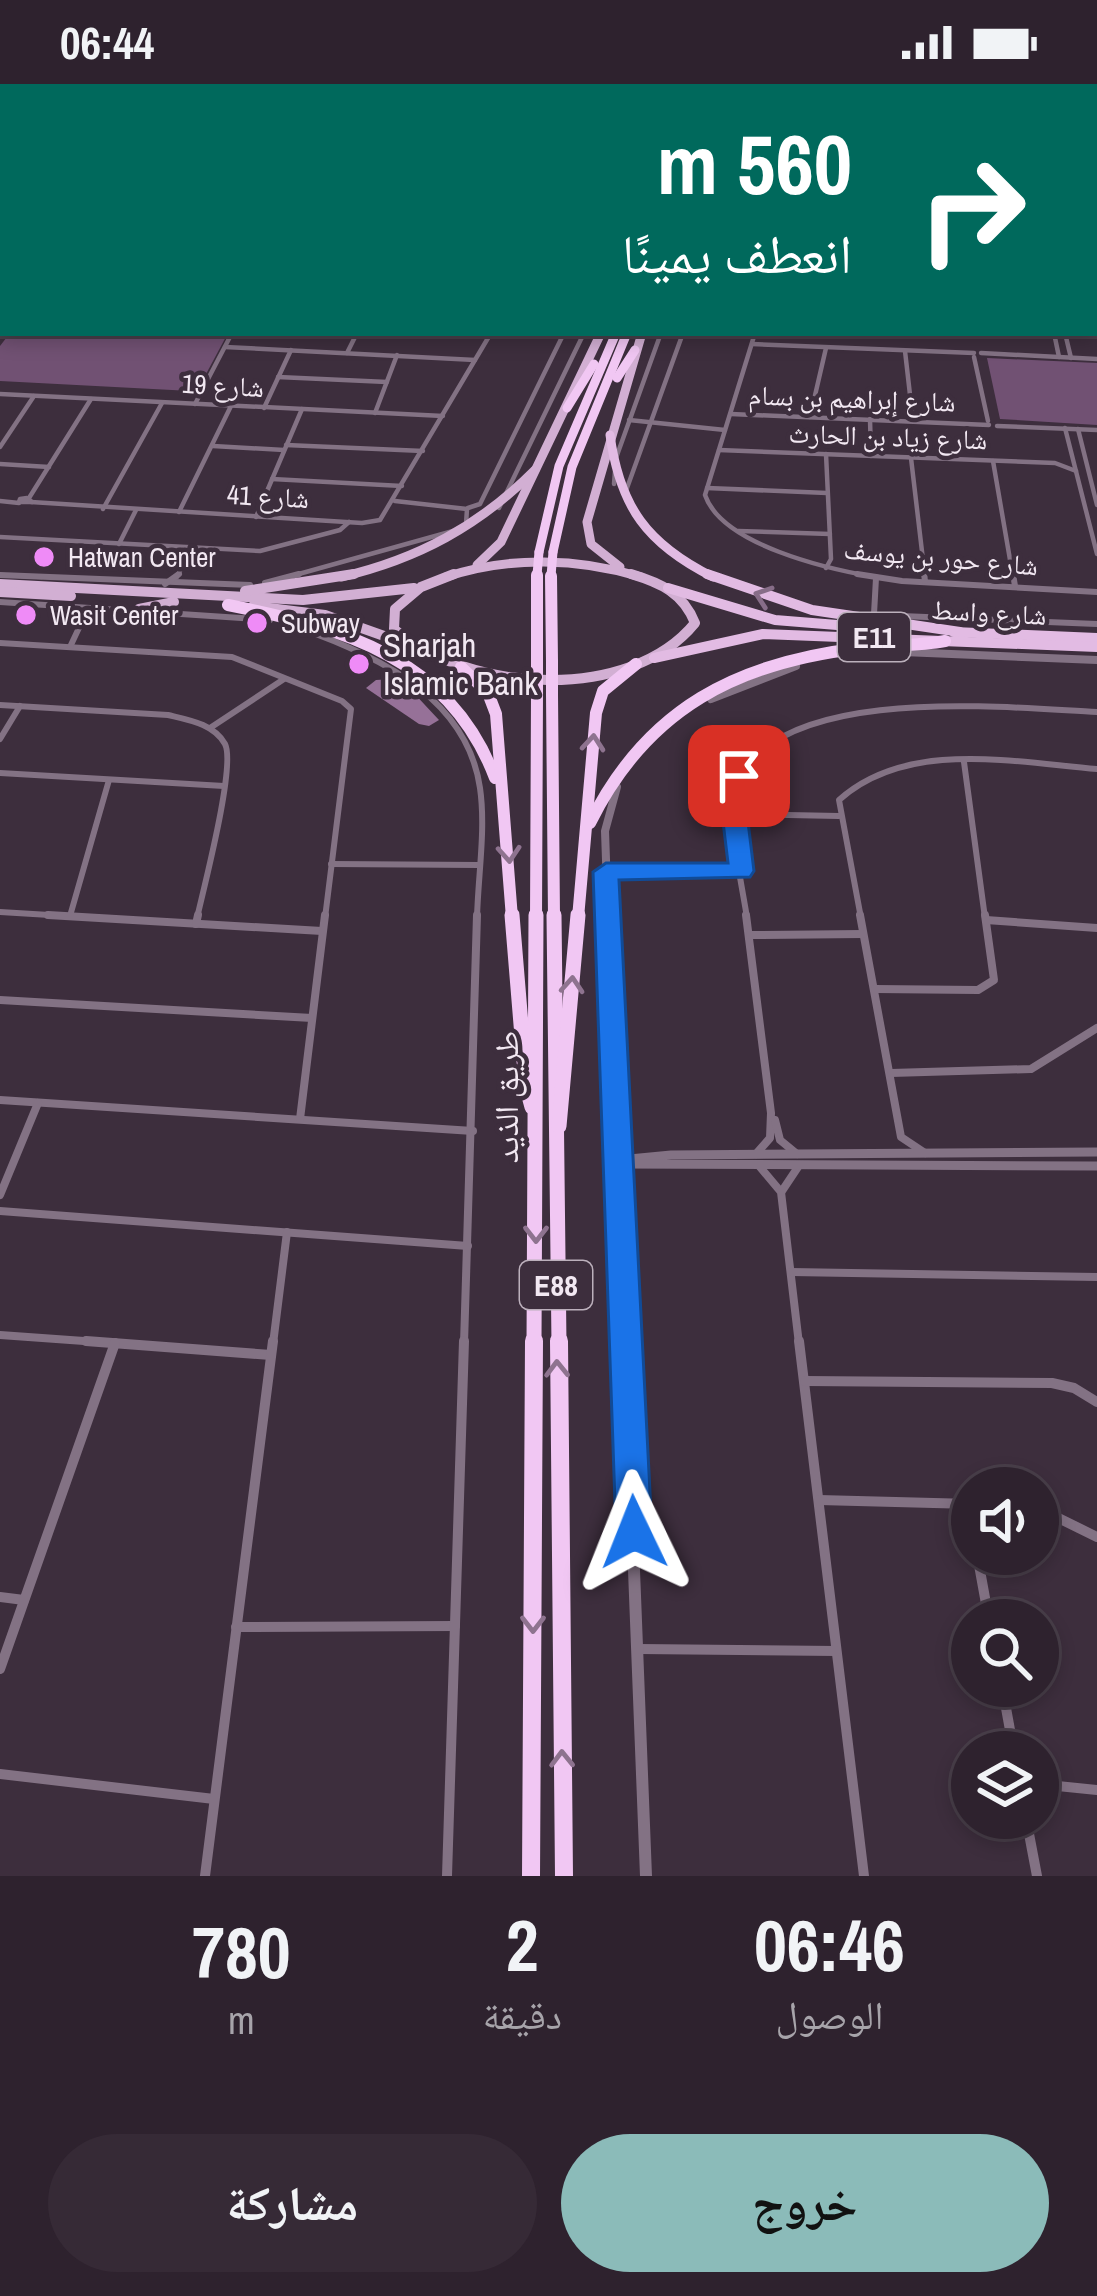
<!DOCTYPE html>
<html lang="ar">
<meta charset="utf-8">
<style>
:root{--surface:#2e222e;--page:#362a36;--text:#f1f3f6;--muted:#a7a4aa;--line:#493f4a;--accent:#8bbbb9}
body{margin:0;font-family:"Archivo Narrow","Noto Naskh Arabic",sans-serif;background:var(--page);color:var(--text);direction:rtl;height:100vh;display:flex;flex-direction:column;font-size:45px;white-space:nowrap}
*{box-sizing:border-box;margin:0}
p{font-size:39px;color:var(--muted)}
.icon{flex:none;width:66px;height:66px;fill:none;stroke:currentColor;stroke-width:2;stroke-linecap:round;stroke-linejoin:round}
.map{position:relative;height:1792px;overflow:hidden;direction:ltr}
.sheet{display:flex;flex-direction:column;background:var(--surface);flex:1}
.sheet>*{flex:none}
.banner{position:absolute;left:0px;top:0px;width:1098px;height:252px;box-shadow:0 6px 18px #0003,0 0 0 3px var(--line);direction:rtl;background:#00695c;color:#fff;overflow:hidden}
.tools{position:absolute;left:951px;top:1383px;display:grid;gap:24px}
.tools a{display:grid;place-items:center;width:108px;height:108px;border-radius:50%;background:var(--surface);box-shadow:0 6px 18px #0003,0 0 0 3px var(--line);font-size:60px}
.pin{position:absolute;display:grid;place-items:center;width:102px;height:102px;color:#fff;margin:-51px;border-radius:24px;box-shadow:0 6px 18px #0006}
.me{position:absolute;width:132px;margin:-66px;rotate:358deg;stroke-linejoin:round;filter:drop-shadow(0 0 9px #0008)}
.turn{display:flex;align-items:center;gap:42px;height:252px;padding:0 48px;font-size:54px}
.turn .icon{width:156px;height:156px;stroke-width:2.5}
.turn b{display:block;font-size:84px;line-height:102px}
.eta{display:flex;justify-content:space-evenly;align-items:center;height:204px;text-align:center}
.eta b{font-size:72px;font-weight:800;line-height:84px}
.button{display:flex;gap:24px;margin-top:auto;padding:24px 48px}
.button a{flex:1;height:138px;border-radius:72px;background:var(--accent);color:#111;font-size:48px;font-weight:800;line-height:138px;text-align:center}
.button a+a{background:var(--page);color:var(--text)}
.status{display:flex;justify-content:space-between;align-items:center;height:84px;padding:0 60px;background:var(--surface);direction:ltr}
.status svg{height:33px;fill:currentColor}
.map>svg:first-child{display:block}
</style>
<div class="status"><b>06:44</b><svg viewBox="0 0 49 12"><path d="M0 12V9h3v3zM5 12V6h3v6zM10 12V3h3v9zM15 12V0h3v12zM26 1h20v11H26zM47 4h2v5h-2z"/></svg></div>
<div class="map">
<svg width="1097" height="1792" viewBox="0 0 1097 1792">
<rect width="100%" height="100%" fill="#3d2e3d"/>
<!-- green -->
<g fill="#715173">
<path d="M 10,249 L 228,249 L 198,305 L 191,307 L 0,297 L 0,262 Z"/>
<path d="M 987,274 L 1097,279 L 1097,341 L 1000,335 Z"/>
</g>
<!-- water -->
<path fill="#967198" d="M 393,595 L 410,605 L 439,636 L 429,642 L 419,640 L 366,604 L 376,596 Z"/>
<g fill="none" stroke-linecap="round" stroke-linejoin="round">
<!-- minor-far3 -->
<g stroke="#837284" stroke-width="4.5">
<path d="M 50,0 L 55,3"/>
<path d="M 197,0 L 202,3"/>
<path d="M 226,0 L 239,3"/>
<path d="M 245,0 L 250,3"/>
<path d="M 536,0 L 542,3"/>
<path d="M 654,0 L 675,3"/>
<path d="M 1043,0 L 1067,3"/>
<path d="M 73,3 L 87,0"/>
<path d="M 186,3 L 192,2"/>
<path d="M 0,244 L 3,240"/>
<path d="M 446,249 L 490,251"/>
<path d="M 755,249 L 705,411 C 722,461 828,485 875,493"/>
<path d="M 1054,249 L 1059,273"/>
<path d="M 1065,249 L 1071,274"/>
<path d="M 752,260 L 974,269"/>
<path d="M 225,263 L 475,276"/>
<path d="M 905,267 L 913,337"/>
<path d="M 347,269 L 357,249"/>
<path d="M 981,269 L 1097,275"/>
<path d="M 974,273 L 988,337"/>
<path d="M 278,293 L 387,298"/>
<path d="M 0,310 L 443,332"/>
<path d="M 195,320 L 232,249"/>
<path d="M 264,324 L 291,266"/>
<path d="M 375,329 L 397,271"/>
<path d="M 731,330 L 989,341"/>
<path d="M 810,333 L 826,264"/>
<path d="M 870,335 L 871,372"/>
<path d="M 629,336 L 725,346"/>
<path d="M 997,342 L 1097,346"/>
<path d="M 1065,344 L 1097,470"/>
<path d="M 1078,345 L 1097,421"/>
<path d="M 286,361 L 423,367"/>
<path d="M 213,362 L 284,366"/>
<path d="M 0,363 L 34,312"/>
<path d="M 719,366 L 1055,379 L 1076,387"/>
<path d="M 826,370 L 831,475 L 826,484"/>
<path d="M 911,374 L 925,493"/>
<path d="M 993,377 L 1013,493"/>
<path d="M 0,380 L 49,383"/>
<path d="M 272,395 L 402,402"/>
<path d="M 614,400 L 616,374 L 661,249"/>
<path d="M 627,404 L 683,249"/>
<path d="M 707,404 L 827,409"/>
<path d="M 27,414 L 32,418 L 19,418 L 20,415 Z"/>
<path d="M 29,414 L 91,315"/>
<path d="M 0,417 L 19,419"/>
<path d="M 395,417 L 467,425"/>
<path d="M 31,418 L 362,439 L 380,436 L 491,249"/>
<path d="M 468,424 L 480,420 L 564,249"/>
<path d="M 499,424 L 584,249"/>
<path d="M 103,425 L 162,319"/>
<path d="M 179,428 L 231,322"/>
<path d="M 256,433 L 302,325"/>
<path d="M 466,440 L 467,425"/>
<path d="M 738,447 L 830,450"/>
<path d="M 0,453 L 260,467 L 340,446 L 349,438"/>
<path d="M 119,460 L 136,426"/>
<path d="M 0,491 L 42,493"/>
<path d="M 177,493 L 191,464"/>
<path d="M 288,493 L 453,447"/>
</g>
<!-- minor-far2 -->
<g stroke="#837284" stroke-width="6">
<path d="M 857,490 L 902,497 L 1097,508"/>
<path d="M 924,490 L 925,497"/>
<path d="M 1013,490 L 1015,502"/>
<path d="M 0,491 L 250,501"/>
<path d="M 265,499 L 299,490"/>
<path d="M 165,500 L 179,490"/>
<path d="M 0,518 L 270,536"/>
<path d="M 874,530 L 876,494"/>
<path d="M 877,531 L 1097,540"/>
<path d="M 285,539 C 366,567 466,607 480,704 C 486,745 478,792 477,834"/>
<path d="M 0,559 L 232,573 L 342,617 L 351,625 L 325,834"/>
<path d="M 70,563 L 85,531 L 100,524"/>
<path d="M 0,621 L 168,631 C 189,636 214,640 225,660 C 236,681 204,803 197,834"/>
<path d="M 210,644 L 284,595"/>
<path d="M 0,655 L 20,622"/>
<path d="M 964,678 L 985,834"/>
<path d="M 0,689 L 224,702"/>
<path d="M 734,730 L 839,732"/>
<path d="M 331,780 L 479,781"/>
<path d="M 606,787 L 741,787"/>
<path d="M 0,828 L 99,834"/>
<path d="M 70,832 L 109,696"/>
<path d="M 747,834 C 742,799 724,728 739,696 C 784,599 1010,624 1097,628"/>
<path d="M 861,834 L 839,716 C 907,655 1013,678 1097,685"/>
</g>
<!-- minor-far1 -->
<g stroke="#837284" stroke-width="8">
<path d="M 48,831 L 322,847"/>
<path d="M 746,831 L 771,1029 L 770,1054 L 756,1070"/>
<path d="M 860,831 L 901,1053 L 925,1069"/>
<path d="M 986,836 L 1097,844"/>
<path d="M 196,840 L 198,831"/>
<path d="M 750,851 L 863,850"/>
<path d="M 875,905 L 978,906 L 994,896 L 985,831"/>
<path d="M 0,916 L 312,934"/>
<path d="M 891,989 L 1031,985 L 1097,944"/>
<path d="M 0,1016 L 473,1047"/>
<path d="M 300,1035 L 325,831"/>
<path d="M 775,1036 L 780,1056 L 797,1070"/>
<path d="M 760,1083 L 781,1108 L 799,1260"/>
<path d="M 782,1107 L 798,1083"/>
<path d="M 0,1111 L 38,1019"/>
<path d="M 0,1127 L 468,1162"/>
<path d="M 791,1188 L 1097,1193"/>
<path d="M 0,1251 L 126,1260"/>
<path d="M 273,1260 L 287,1148"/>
<path d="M 464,1260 L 477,831"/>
</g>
<!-- minor -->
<g stroke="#837284" stroke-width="10">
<path d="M 86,1257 L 271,1271"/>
<path d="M 799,1257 L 864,1792"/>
<path d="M 805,1297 L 1052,1299 L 1074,1304 L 1097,1318"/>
<path d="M 819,1416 L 972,1420"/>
<path d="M 967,1420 L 972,1444"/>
<path d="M 1038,1424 L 1097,1453"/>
<path d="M 977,1470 L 989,1536"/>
<path d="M 0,1513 L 24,1516"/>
<path d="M 236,1543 L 455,1542"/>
<path d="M 639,1565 L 836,1567"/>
<path d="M 0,1585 L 115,1259"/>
<path d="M 1002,1602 L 1014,1668"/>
<path d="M 0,1690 L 214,1715"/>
<path d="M 1038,1700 L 1097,1706"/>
<path d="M 1026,1734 L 1037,1792"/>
<path d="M 205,1792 L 273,1257"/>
<path d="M 447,1792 L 464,1257"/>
</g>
<!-- tertiary-far3 -->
<g stroke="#837284" stroke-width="4.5">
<path d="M 433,0 L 439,3"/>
<path d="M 465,0 L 472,3"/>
</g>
<!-- tertiary-far2 -->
<g stroke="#837284" stroke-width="8">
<path d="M 848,572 L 903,568 L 1097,576"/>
<path d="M 711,615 L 796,582"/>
<path d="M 608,834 L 605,747 L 617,703"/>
</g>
<!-- tertiary-far1 -->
<g stroke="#837284" stroke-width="9">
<path d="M 608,831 L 625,1260"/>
<path d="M 619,1076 L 671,1071 L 1097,1068"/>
<path d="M 619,1080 L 1097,1082"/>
</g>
<!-- tertiary -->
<path stroke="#837284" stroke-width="12" d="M 625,1257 L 646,1792"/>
<!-- primary-far1 -->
<g stroke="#d2afd3" stroke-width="9">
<path d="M 477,481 L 501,458 L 601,249"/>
<path d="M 620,483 L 591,460 L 587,438 L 642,249"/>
<path d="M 341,493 C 418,475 479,442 535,386"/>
<path d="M 446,493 C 508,472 579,474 641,493"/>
</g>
<!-- primary -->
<g stroke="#d2afd3" stroke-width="10">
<path d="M 454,490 L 421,503 L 395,525 L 394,545 C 468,609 630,619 695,539 C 683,509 661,499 631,490"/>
<path d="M 0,500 L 303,516 L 414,504"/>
<path d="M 245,507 L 354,490"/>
<path d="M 0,508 L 71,512"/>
<path d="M 253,522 L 325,531 L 401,558"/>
<path d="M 139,525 L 174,518"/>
</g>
<!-- trunk-far1 -->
<path stroke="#e2bbe3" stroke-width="9" d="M 610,351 C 620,423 647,460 713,493"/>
<!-- trunk -->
<g stroke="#e2bbe3" stroke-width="10">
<path d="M 707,490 L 812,526 L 960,548"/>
<path d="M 668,504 L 775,536 L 862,543"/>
<path d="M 954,548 L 1097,554"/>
<path d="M 654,574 L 763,550 L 1097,563"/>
</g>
<!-- motorway-far4 -->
<path stroke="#f1c7f3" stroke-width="8" d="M 457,0 L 463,3"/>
<!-- motorway-far3 -->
<g stroke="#f1c7f3" stroke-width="9">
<path d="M 617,294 L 635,266"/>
<path d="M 567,324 L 594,280"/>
<path d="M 539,468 L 559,382 L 616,249"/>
<path d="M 553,468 L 572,383 L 627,249"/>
</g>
<!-- motorway-far2 -->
<g stroke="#f1c7f3" stroke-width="12">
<path d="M 537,491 L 537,579"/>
<path d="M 551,492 L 552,578"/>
<path d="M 228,521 C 344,544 450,574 495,694"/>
<path d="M 461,583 L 488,609 L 496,630 L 512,834"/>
<path d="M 552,610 L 554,834"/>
<path d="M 590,739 C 647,624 738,578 862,564 C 890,561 918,562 945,557"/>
<path d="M 536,834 L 537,611"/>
<path d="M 578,834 L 596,629 L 603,607 L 636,580"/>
</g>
<!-- motorway-far1 -->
<g stroke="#f1c7f3" stroke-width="15">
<path d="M 512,831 L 526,1001 L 532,1023"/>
<path d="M 554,831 L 559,1260"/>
<path d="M 559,1042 L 578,831"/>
<path d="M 534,1260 L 536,831"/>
</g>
<!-- motorway -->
<g stroke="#f1c7f3" stroke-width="18">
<path d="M 559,1257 L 564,1792"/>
<path d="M 531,1792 L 534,1257"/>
</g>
<!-- motorway-bridge-far1 -->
<g stroke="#f1c7f3" stroke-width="9">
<path d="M 537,491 L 539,468"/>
<path d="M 551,492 L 553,468"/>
</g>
<!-- motorway-bridge -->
<g stroke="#f1c7f3" stroke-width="12">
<path d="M 552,578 L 552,610"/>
<path d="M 537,579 L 537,611"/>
</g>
</g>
<!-- one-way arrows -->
<defs><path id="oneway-chevron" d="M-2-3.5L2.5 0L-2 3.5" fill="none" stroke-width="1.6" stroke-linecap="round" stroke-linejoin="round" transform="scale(3)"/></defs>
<use stroke="#876d88" href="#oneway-chevron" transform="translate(763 512) rotate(-161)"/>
<g stroke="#8e738f">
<use href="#oneway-chevron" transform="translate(593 659) rotate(-85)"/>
<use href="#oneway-chevron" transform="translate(509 770) rotate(86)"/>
<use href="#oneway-chevron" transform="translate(572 901) rotate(-86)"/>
<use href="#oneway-chevron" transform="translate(536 1150) rotate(90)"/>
<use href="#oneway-chevron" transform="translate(557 1285) rotate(-91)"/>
<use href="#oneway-chevron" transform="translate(533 1540) rotate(90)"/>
<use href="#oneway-chevron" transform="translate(562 1675) rotate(-91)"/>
</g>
<!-- route -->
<path fill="#1a73e8" stroke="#114b97" stroke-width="3" d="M 739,685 L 751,692 L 745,713 L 754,787 L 750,793 L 619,796 L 652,1448 L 646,1460 L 634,1464 L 621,1460 L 616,1448 L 593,788 L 606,779 L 728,779 L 720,713 L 727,692 Z"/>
<!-- markers -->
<g fill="#ef8bf7" stroke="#3d2e3d" stroke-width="4.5">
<circle cx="44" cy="473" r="12"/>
<circle cx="26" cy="531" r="12"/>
<circle cx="257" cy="539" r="12"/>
<circle cx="359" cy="580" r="12"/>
</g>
<g text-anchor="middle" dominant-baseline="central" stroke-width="9" stroke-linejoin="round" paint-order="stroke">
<!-- far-street labels -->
<g font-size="27" fill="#f2e8f2" stroke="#3d2e3d">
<text transform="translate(223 301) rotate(3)">شارع 19</text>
<text transform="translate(852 314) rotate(2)">شارع إبراهيم بن بسام</text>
<text transform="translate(888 352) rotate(2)">شارع زياد بن الحارث</text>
<text transform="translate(268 412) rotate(3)">شارع 41</text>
<text transform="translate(941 473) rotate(5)">شارع حور بن يوسف</text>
<text transform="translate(989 528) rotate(3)">شارع واسط</text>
</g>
<!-- far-poi labels -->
<g font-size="27" fill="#f2e8f2" stroke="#3d2e3d" text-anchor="start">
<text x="68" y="473">Hatwan Center</text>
<text x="50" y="531">Wasit Center</text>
<text x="281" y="539">Subway</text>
</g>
<!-- shield labels -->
<g fill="#3d2e3d" stroke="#bcb0bc" stroke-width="3">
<rect x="838" y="529" width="72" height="48" rx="9"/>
<rect x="520" y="1177" width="72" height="48" rx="9"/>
</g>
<g font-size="30" font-weight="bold" fill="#f2e8f2">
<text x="874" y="553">E11</text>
<text x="556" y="1201">E88</text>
</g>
<!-- poi labels -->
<g font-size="33" fill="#f2e8f2" stroke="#3d2e3d" text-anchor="start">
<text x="383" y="561">Sharjah<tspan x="383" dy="38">Islamic Bank</tspan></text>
</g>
<!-- street labels -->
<g font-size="33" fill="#f2e8f2" stroke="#3d2e3d">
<text transform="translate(506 1013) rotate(-90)">طريق الذيد</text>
</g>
</g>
</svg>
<div class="tools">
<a><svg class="icon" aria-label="sound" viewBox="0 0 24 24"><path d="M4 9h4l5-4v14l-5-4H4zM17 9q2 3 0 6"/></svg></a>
<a><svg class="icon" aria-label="search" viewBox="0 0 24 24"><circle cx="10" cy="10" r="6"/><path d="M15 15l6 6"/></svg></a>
<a><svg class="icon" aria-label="layers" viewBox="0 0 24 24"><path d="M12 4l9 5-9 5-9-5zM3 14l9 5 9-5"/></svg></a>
</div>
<div class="pin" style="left:739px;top:692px;background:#d93025"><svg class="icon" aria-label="arrive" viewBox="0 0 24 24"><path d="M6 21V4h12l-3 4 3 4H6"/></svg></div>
<svg class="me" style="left:634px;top:1448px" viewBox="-20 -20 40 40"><path d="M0-17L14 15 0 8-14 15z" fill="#1a73e8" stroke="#fff" stroke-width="4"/></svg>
<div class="banner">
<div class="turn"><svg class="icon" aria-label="right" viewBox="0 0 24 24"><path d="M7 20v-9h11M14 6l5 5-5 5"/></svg><div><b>560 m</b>انعطف يمينًا</div></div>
</div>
</div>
<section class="sheet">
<div class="eta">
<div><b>06:46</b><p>الوصول</p></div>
<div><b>2</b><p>دقيقة</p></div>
<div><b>780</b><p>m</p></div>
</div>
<div class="button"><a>خروج</a><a>مشاركة</a></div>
</section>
